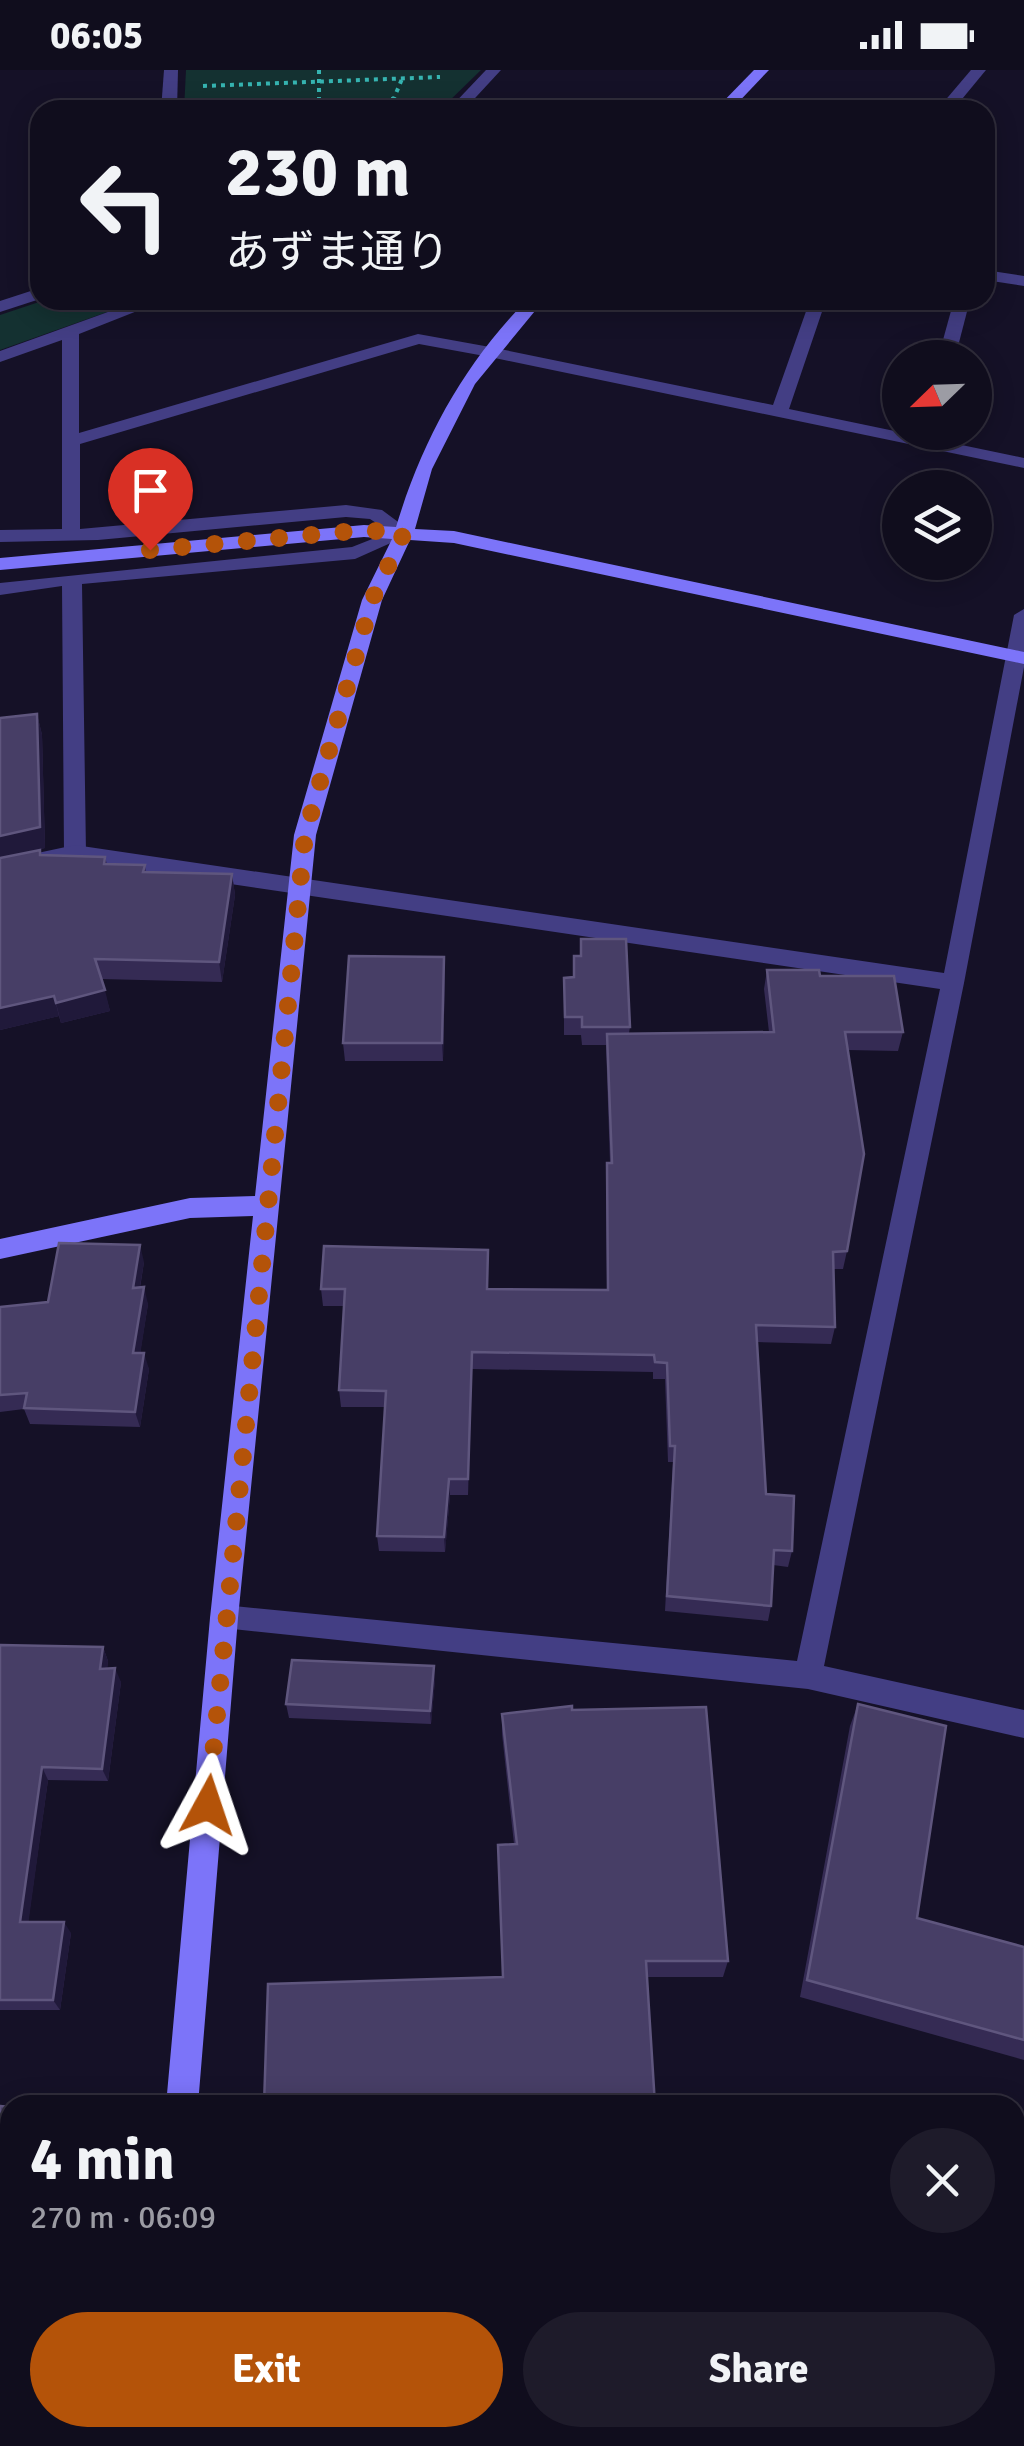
<!DOCTYPE html>
<meta charset="utf-8">
<style>
:root{--surface:#100d1d;--page:#1e1b2a;--text:#f1f3f6;--muted:#9c9ca4;--line:#302d3b;--accent:#b45309}
body{margin:0;font-family:Signika,"Noto Sans JP",sans-serif;background:var(--page);color:var(--text);height:100vh;display:flex;flex-direction:column;font-size:38px;white-space:nowrap}
*{box-sizing:border-box;margin:0}
p{font-size:32px;color:var(--muted)}
.icon{flex:none;width:55px;height:55px;fill:none;stroke:currentColor;stroke-width:2;stroke-linecap:round;stroke-linejoin:round}
.map{position:relative;flex:1;overflow:hidden}
.drawer{position:absolute;left:0px;top:2025px;width:1025px;height:352px;display:flex;flex-direction:column;background:var(--surface);border-radius:30px 30px 0 0;box-shadow:0 5px 25px #0003,0 0 0 2px var(--line)}
.drawer>*{flex:none}
.top-card{position:absolute;left:30px;top:30px;width:965px;height:210px;border-radius:30px;box-shadow:0 5px 25px #0003,0 0 0 2px var(--line);background:#100d1d;color:var(--text);overflow:hidden}
.needle{width:65px;rotate:247deg}
.fabs{position:absolute;left:882px;top:270px;display:grid;gap:20px}
.fabs a{display:grid;place-items:center;width:110px;height:110px;border-radius:50%;background:var(--surface);box-shadow:0 5px 25px #0003,0 0 0 2px var(--line);font-size:50px}
.pin{position:absolute;display:grid;place-items:center;width:85px;height:85px;color:#fff;margin:-102px -42px;border-radius:50% 50% 50% 0;rotate:-45deg;box-shadow:0 0 10px #0007}
.pin .icon{rotate:45deg}
.me{position:absolute;width:110px;margin:-55px;rotate:5deg;stroke-linejoin:round;filter:drop-shadow(0 0 8px #0008)}
.turn{display:flex;align-items:center;gap:35px;height:210px;padding:0 30px;font-size:45px}
.turn .icon{width:130px;height:130px;stroke-width:2.5}
.turn b{display:block;font-size:70px;line-height:85px}
.round{display:grid;place-items:center;flex:none;width:105px;height:105px;border-radius:52px;background:var(--page)}
.headline{display:flex;align-items:center;justify-content:space-between;height:170px;padding:0 30px}
h1{font-size:60px;font-weight:800;line-height:75px}
.button{display:flex;gap:20px;margin-top:auto;padding:20px 30px}
.button a{flex:1;height:115px;border-radius:60px;background:var(--accent);color:#fff;font-size:40px;font-weight:800;line-height:115px;text-align:center}
.button a+a{background:var(--page);color:var(--text)}
.status{display:flex;justify-content:space-between;align-items:center;height:70px;padding:0 50px;background:var(--surface);direction:ltr}
.status svg{height:28px;fill:currentColor}
.map>svg:first-child{display:block}
</style>
<div class="status"><b>06:05</b><svg viewBox="0 0 49 12"><path d="M0 12V9h3v3zM5 12V6h3v6zM10 12V3h3v9zM15 12V0h3v12zM26 1h20v11H26zM47 4h2v5h-2z"/></svg></div>
<div class="map">
<svg width="1024" height="2376" viewBox="0 0 1024 2376">
<rect width="100%" height="100%" fill="#151127"/>
<!-- green -->
<g fill="#143131">
<path d="M 186,0 L 481,0 L 440,40 L 184,40 Z"/>
<path d="M 45,230 L 141,230 L 0,280 L 0,245 Z"/>
</g>
<g fill="none" stroke-linecap="round" stroke-linejoin="round">
<!-- path -->
<g stroke="#36b4b1" stroke-width="4" stroke-dasharray="4 5" stroke-linecap="butt">
<path d="M 319,0 L 319,40"/>
<path d="M 203,16 L 440,7"/>
<path d="M 367,40 L 394,28 L 402,9"/>
</g>
<!-- lane -->
<g fill="#433e84" fill-rule="evenodd">
<path d="M 486,0 L 501,0 L 464,40 L 448,40 Z"/>
<path d="M 985,200 L 1024,206 L 1024,216 L 985,210 Z"/>
<path d="M 40,218 L 40,229 L 0,242 L 0,231 Z"/>
<path d="M 141,230 L 165,230 L 79,264 L 79,363 L 418,264 L 490,277 L 499,282 L 490,287 L 419,274 L 80,374 L 80,459 L 346,435 L 382,440 L 413,463 L 355,489 L 82,514 L 86,783 L 75,791 L 64,783 L 62,516 L 0,525 L 0,513 L 352,477 L 390,462 L 370,449 L 346,447 L 98,470 L 0,472 L 0,460 L 62,459 L 62,270 L 0,292 L 0,281 Z"/>
<path d="M 954,230 L 970,230 L 955,288 L 938,288 Z"/>
</g>
<!-- street -->
<g fill="#433e84" fill-rule="evenodd">
<path d="M 164,0 L 178,0 L 177,40 L 161,40 Z"/>
<path d="M 971,0 L 986,0 L 953,40 L 937,40 Z"/>
<path d="M 810,230 L 826,230 L 789,339 L 1024,388 L 1024,398 L 490,287 L 481,282 L 490,277 L 773,335 Z"/>
<path d="M 1024,539 L 1024,597 L 964,913 L 824,1596 L 1024,1640 L 1024,1668 L 808,1619 L 214,1557 L 210,1548 L 214,1539 L 224,1535 L 797,1591 L 940,919 L 75,791 L 0,807 L 0,791 L 75,775 L 944,903 L 1014,545 Z"/>
</g>
<!-- secondary -->
<g fill="#7c74f9" fill-rule="evenodd">
<path d="M 754,0 L 769,0 L 731,40 L 715,40 Z"/>
<path d="M 527,230 L 544,230 L 475,314 L 432,399 L 415,459 L 454,461 L 1024,582 L 1024,594 L 454,473 L 410,470 L 382,530 L 316,765 L 238,1548 L 198,2035 L 166,2035 L 210,1548 L 253,1146 L 190,1148 L 0,1189 L 0,1169 L 190,1128 L 255,1126 L 294,765 L 362,530 L 392,469 L 364,467 L 0,500 L 0,488 L 364,455 L 396,457 C 422,371 463,295 527,230 Z"/>
<path d="M 135,2368 L 171,2368 L 170,2376 L 134,2376 Z"/>
</g>
</g>
<!-- wall -->
<g fill="#352b54">
<path d="M 37,644 L 42,665 L 45,778 L 8,786 L 40,780 L 41,785 L 105,787 L 107,794 L 145,795 L 146,802 L 232,804 L 235,825 L 222,912 L 101,909 L 110,941 L 61,953 L 59,946 L 0,960 L 0,648 Z"/>
<path d="M 581,869 L 630,957 L 629,963 L 769,962 L 764,919 L 767,900 L 820,906 L 903,962 L 898,981 L 848,980 L 847,1181 L 843,1199 L 833,1199 L 835,1257 L 831,1274 L 757,1272 L 766,1424 L 792,1481 L 788,1497 L 773,1495 L 771,1536 L 768,1551 L 665,1541 L 673,1392 L 668,1392 L 665,1309 L 653,1309 L 653,1302 L 472,1299 L 468,1425 L 450,1425 L 445,1482 L 379,1481 L 377,1466 L 385,1337 L 341,1337 L 339,1320 L 344,1236 L 323,1236 L 321,1219 L 607,1220 L 606,1111 L 607,1093 L 610,1093 L 606,975 L 582,975 L 581,965 L 564,965 L 564,908 L 574,907 L 580,886 Z"/>
<path d="M 445,905 L 443,991 L 345,991 L 343,973 Z"/>
<path d="M 144,1192 L 140,1218 L 148,1234 L 140,1283 L 149,1299 L 140,1357 L 30,1354 L 24,1339 L 0,1342 L 0,1237 L 48,1232 Z"/>
<path d="M 0,1575 L 103,1577 L 108,1591 L 107,1598 L 121,1612 L 108,1711 L 48,1710 L 28,1852 L 71,1863 L 60,1940 L 0,1940 Z"/>
<path d="M 435,1610 L 431,1654 L 289,1648 L 286,1634 Z"/>
<path d="M 858,1634 L 917,1848 L 1024,1877 L 1024,1990 L 800,1927 L 850,1656 Z"/>
<path d="M 572,1640 L 728,1891 L 723,1907 L 502,1907 L 514,1774 L 502,1664 L 502,1644 Z"/>
<path d="M 0,2036 L 10,2037 L 10,2149 L 0,2149 Z"/>
</g>
<!-- shaded-wall -->
<g fill="#20193a">
<path d="M 37,644 L 42,665 L 45,778 L 0,788 L 0,766 Z"/>
<path d="M 232,804 L 235,825 L 222,912 L 219,892 Z"/>
<path d="M 444,887 L 445,905 L 443,991 L 442,973 Z"/>
<path d="M 105,920 L 110,941 L 61,953 L 56,933 Z"/>
<path d="M 54,926 L 59,946 L 0,960 L 0,938 Z"/>
<path d="M 140,1175 L 144,1192 L 137,1234 L 133,1218 Z"/>
<path d="M 144,1217 L 148,1234 L 138,1299 L 133,1283 Z"/>
<path d="M 472,1282 L 472,1299 L 468,1425 L 468,1409 Z"/>
<path d="M 144,1283 L 149,1299 L 140,1357 L 135,1342 Z"/>
<path d="M 449,1409 L 450,1425 L 445,1482 L 444,1467 Z"/>
<path d="M 103,1577 L 108,1591 L 106,1612 L 100,1599 Z"/>
<path d="M 434,1596 L 435,1610 L 431,1654 L 430,1641 Z"/>
<path d="M 115,1598 L 121,1612 L 108,1711 L 102,1699 Z"/>
<path d="M 42,1697 L 48,1710 L 27,1863 L 20,1852 Z"/>
<path d="M 64,1852 L 71,1863 L 60,1940 L 53,1930 Z"/>
</g>
<!-- building -->
<g fill="#473e66" stroke="#5f567e" stroke-width="2.5">
<path d="M 37,644 L 40,757 L 0,766 L 0,648 Z"/>
<path d="M 40,780 L 40,785 L 105,787 L 104,794 L 145,795 L 143,802 L 232,804 L 219,892 L 95,889 L 105,920 L 56,933 L 54,926 L 0,938 L 0,788 Z"/>
<path d="M 581,869 L 626,869 L 630,957 L 582,957 L 582,947 L 565,947 L 564,908 L 574,907 L 574,886 L 581,886 Z"/>
<path d="M 349,886 L 444,887 L 442,973 L 343,973 Z"/>
<path d="M 767,900 L 819,900 L 820,906 L 894,906 L 903,962 L 845,962 L 864,1084 L 847,1181 L 833,1182 L 835,1257 L 756,1255 L 766,1424 L 794,1426 L 792,1481 L 774,1480 L 771,1536 L 667,1526 L 675,1376 L 670,1376 L 667,1293 L 655,1292 L 654,1285 L 472,1282 L 468,1409 L 449,1409 L 444,1467 L 377,1466 L 386,1321 L 339,1320 L 345,1219 L 321,1219 L 324,1176 L 488,1180 L 487,1219 L 608,1220 L 607,1093 L 612,1093 L 607,964 L 774,962 Z"/>
<path d="M 59,1173 L 140,1175 L 133,1218 L 144,1217 L 133,1283 L 144,1283 L 135,1342 L 24,1338 L 27,1323 L 0,1325 L 0,1237 L 48,1232 Z"/>
<path d="M 0,1575 L 103,1577 L 100,1599 L 115,1598 L 102,1699 L 42,1697 L 20,1852 L 64,1852 L 53,1930 L 0,1930 Z"/>
<path d="M 292,1590 L 434,1596 L 430,1641 L 286,1634 Z"/>
<path d="M 858,1634 L 946,1656 L 917,1848 L 1024,1877 L 1024,1970 L 807,1910 Z"/>
<path d="M 572,1636 L 572,1640 L 706,1637 L 728,1891 L 646,1891 L 655,2035 L 264,2035 L 268,1914 L 503,1907 L 498,1775 L 517,1774 L 502,1644 Z"/>
<path d="M 0,2036 L 10,2037 L 10,2139 L 0,2139 Z"/>
<path d="M 293,2368 L 363,2368 L 363,2376 L 292,2376 Z"/>
</g>
<g fill="none" stroke-linecap="round" stroke-linejoin="round">
<!-- route -->
<path stroke="#b45309" stroke-width="18" stroke-dasharray="0 32.4" d="M 150,480 L 364,460 L 404,463 L 372,530 L 305,765 L 208,1735"/>
</g>
</svg>
<div class="fabs">
<a><svg class="needle" viewBox="-14 -14 28 28"><path d="M0-13l5 13h-10z" fill="#e53935"/><path d="M0 13l5-13h-10z" fill="#9c9ca4"/></svg></a>
<a><svg class="icon" aria-label="layers" viewBox="0 0 24 24"><path d="M12 4l9 5-9 5-9-5zM3 14l9 5 9-5"/></svg></a>
</div>
<div class="pin" style="left:150px;top:480px;background:#d93025"><svg class="icon" aria-label="arrive" viewBox="0 0 24 24"><path d="M6 21V4h12l-3 4 3 4H6"/></svg></div>
<svg class="me" style="left:208px;top:1735px" viewBox="-20 -20 40 40"><path d="M0-17L14 15 0 8-14 15z" fill="#b45309" stroke="#fff" stroke-width="4"/></svg>
<div class="top-card">
<div class="turn"><svg class="icon" aria-label="left" viewBox="0 0 24 24"><path d="M17 20v-9H6M10 6l-5 5 5 5"/></svg><div><b>230 m</b>あずま通り</div></div>
</div>
<section class="drawer">
<div class="headline"><div><h1>4 min</h1><p>270 m · 06:09</p></div><a class="round"><svg class="icon" aria-label="close" viewBox="0 0 24 24"><path d="M6 6l12 12M18 6L6 18"/></svg></a></div>
<div class="button"><a>Exit</a><a>Share</a></div>
</section>
</div>
